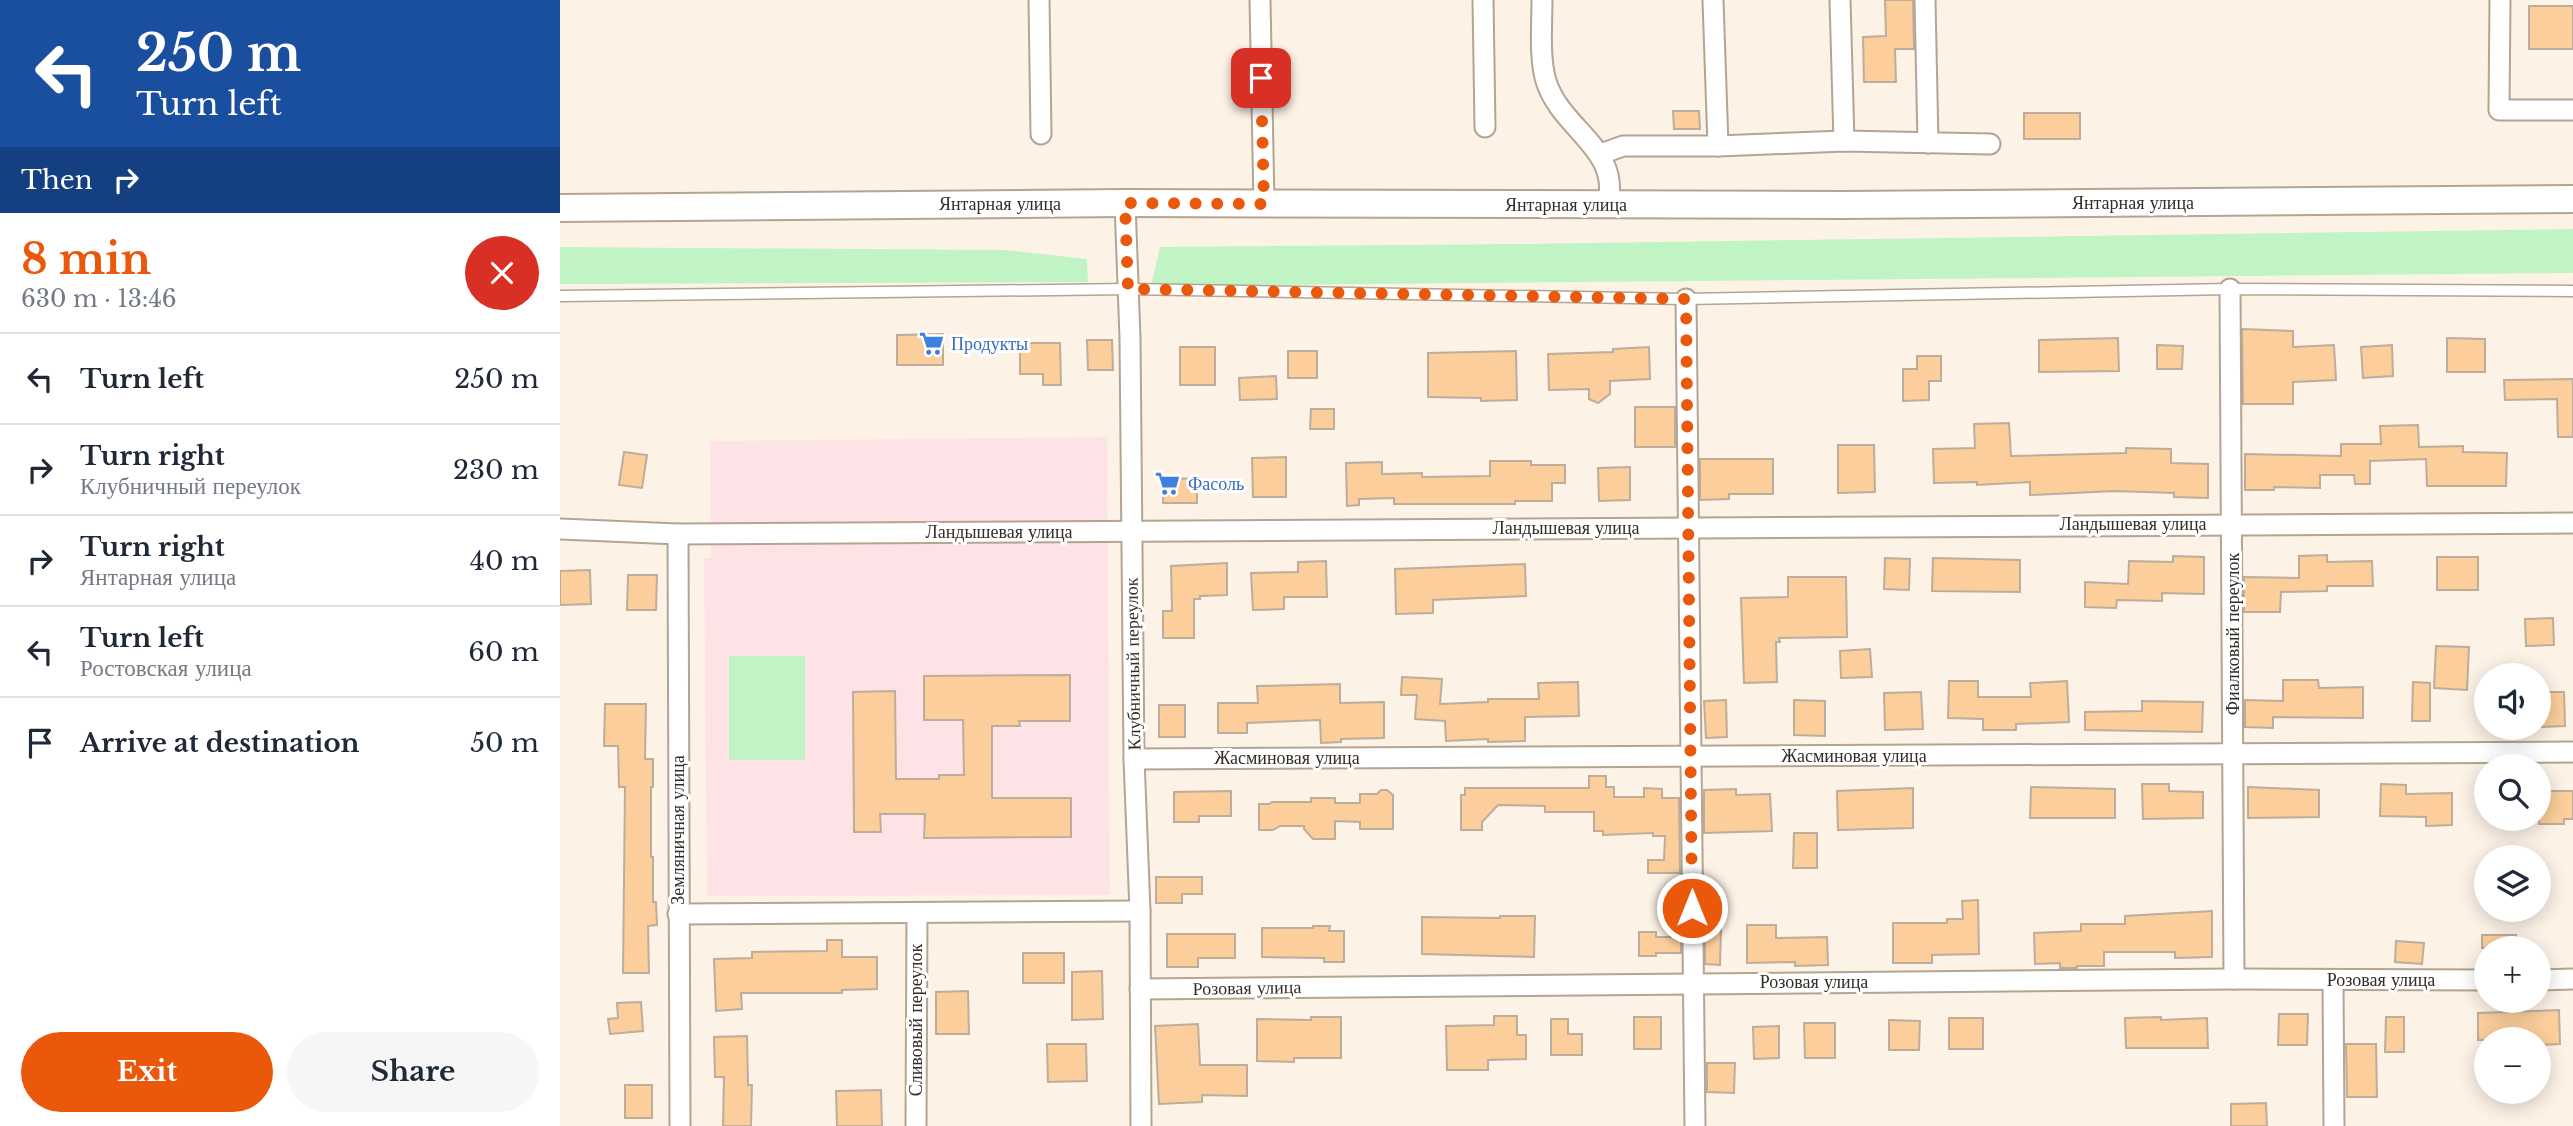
<!DOCTYPE html>
<meta charset="utf-8">
<style>
:root{--surface:#fff;--page:#f6f6f7;--text:#1f2937;--muted:#747a83;--line:#e0e1e3;--accent:#ea580c}
body{margin:0;font-family:"Libre Baskerville",serif;background:var(--page);color:var(--text);height:100vh;display:flex;flex-direction:column;font-size:26px;white-space:nowrap}
*{box-sizing:border-box;margin:0}
p{font-size:23px;color:var(--muted)}
.icon{flex:none;width:38px;height:38px;fill:none;stroke:currentColor;stroke-width:2;stroke-linecap:round;stroke-linejoin:round}
.map{position:relative;flex:1;overflow:hidden}
.sheet{display:flex;flex-direction:column;background:var(--surface);width:560px}
.sheet>*{flex:none}
.top-card{background:#1a4fa0;color:#fff;overflow:hidden}
.buttons{position:absolute;left:1914px;top:663px;display:grid;gap:14px}
.buttons a{display:grid;place-items:center;width:77px;height:77px;border-radius:50%;background:var(--surface);box-shadow:0 4px 18px #0003;font-size:35px}
.pin{position:absolute;display:grid;place-items:center;width:60px;height:60px;color:#fff;margin:-30px;border-radius:14px;box-shadow:0 4px 10px #0006}
.me{position:absolute;width:77px;margin:-38px;rotate:0deg;stroke-linejoin:round;filter:drop-shadow(0 0 5px #0008)}
.turn{display:flex;align-items:center;gap:24px;height:147px;padding:0 21px;font-size:32px}
.turn .icon{width:91px;height:91px;stroke-width:2.5}
.turn b{display:block;font-size:49px;line-height:60px}
.then{display:flex;align-items:center;height:66px;padding:0 21px;background:#0003;gap:14px;font-size:26px}
.round{display:grid;place-items:center;flex:none;width:74px;height:74px;border-radius:37px;background:var(--page)}
.headline{display:flex;align-items:center;justify-content:space-between;height:119px;padding:0 21px}
h1{font-size:42px;font-weight:800;line-height:52px;color:var(--accent)}
.cta{display:flex;gap:14px;margin-top:auto;padding:14px 21px}
.cta a{flex:1;height:80px;border-radius:42px;background:var(--accent);color:#fff;font-size:28px;font-weight:800;line-height:80px;text-align:center}
.cta a+a{background:var(--page);color:var(--text)}
ul{padding:0;list-style:none}
li{display:flex;align-items:center;gap:21px;height:91px;padding:0 21px;border-top:2px solid var(--line)}
li div{flex:1}
li b{display:block;font-size:26px}
li em{font-style:normal}
main{display:flex;flex:1;min-height:0}
.map>svg:first-child{display:block}
</style>
<main>
<section class="sheet">
<div class="top-card">
<div class="turn"><svg class="icon" aria-label="left" viewBox="0 0 24 24"><path d="M17 20v-9H6M10 6l-5 5 5 5"/></svg><div><b>250 m</b>Turn left</div></div>
<div class="then">Then<svg class="icon" aria-label="right" viewBox="0 0 24 24"><path d="M7 20v-9h11M14 6l5 5-5 5"/></svg></div>
</div>
<div class="headline"><div><h1>8 min</h1><p>630 m · 13:46</p></div><a class="round" style="background:#d93025;color:#fff"><svg class="icon" aria-label="close" viewBox="0 0 24 24"><path d="M6 6l12 12M18 6L6 18"/></svg></a></div>
<ul>
<li><svg class="icon" aria-label="left" viewBox="0 0 24 24"><path d="M17 20v-9H6M10 6l-5 5 5 5"/></svg><div><b>Turn left</b></div><em>250 m</em></li>
<li><svg class="icon" aria-label="right" viewBox="0 0 24 24"><path d="M7 20v-9h11M14 6l5 5-5 5"/></svg><div><b>Turn right</b><p>Клубничный переулок</p></div><em>230 m</em></li>
<li><svg class="icon" aria-label="right" viewBox="0 0 24 24"><path d="M7 20v-9h11M14 6l5 5-5 5"/></svg><div><b>Turn right</b><p>Янтарная улица</p></div><em>40 m</em></li>
<li><svg class="icon" aria-label="left" viewBox="0 0 24 24"><path d="M17 20v-9H6M10 6l-5 5 5 5"/></svg><div><b>Turn left</b><p>Ростовская улица</p></div><em>60 m</em></li>
<li><svg class="icon" aria-label="arrive" viewBox="0 0 24 24"><path d="M6 21V4h12l-3 4 3 4H6"/></svg><div><b>Arrive at destination</b></div><em>50 m</em></li>
</ul>
<div class="cta"><a>Exit</a><a>Share</a></div>
</section>
<div class="map">
<svg width="2013" height="1126" viewBox="0 0 2013 1126">
<rect width="100%" height="100%" fill="#fdf2e6"/>
<!-- education -->
<path fill="#fde2e6" d="M 547,437 L 550,895 L 147,896 L 144,558 L 151,558 L 150,441 Z"/>
<!-- green -->
<g fill="#c1f4c5">
<path d="M 2013,229 L 2013,273 L 591,286 L 600,247 L 962,244 Z"/>
<path d="M 0,247 L 444,250 L 527,259 L 528,282 L 0,284 Z"/>
<rect x="169" y="656" width="76" height="104"/>
</g>
<!-- building -->
<g fill="#fbce9b" stroke="#bead9b" stroke-width="2">
<path d="M 1325,0 L 1353,0 L 1354,49 L 1335,49 L 1336,82 L 1304,82 L 1303,37 L 1326,36 Z"/>
<rect x="1969" y="6" width="44" height="43"/>
<path d="M 1113,111 L 1139,111 L 1140,129 L 1114,129 Z"/>
<rect x="1464" y="113" width="56" height="26"/>
<path d="M 1682,329 L 1733,331 L 1733,347 L 1774,345 L 1776,380 L 1733,382 L 1733,404 L 1683,404 Z"/>
<path d="M 383,334 L 383,365 L 337,365 L 337,335 Z"/>
<path d="M 1558,338 L 1559,371 L 1479,372 L 1479,340 Z"/>
<path d="M 1887,338 L 1925,339 L 1925,372 L 1887,372 Z"/>
<path d="M 527,340 L 552,340 L 553,370 L 528,370 Z"/>
<path d="M 460,343 L 500,343 L 501,385 L 483,385 L 483,374 L 460,374 Z"/>
<path d="M 1597,345 L 1623,346 L 1622,369 L 1597,369 Z"/>
<path d="M 1832,345 L 1833,376 L 1803,378 L 1801,347 Z"/>
<rect x="620" y="347" width="35" height="38"/>
<path d="M 1089,347 L 1090,379 L 1050,381 L 1050,394 L 1038,403 L 1029,399 L 1029,389 L 989,390 L 988,354 L 1053,352 L 1053,349 Z"/>
<rect x="728" y="351" width="29" height="27"/>
<path d="M 956,351 L 957,400 L 921,401 L 921,398 L 868,397 L 868,353 Z"/>
<path d="M 1357,356 L 1381,356 L 1381,381 L 1369,381 L 1369,400 L 1343,401 L 1343,369 L 1357,369 Z"/>
<path d="M 716,376 L 717,399 L 680,400 L 679,378 Z"/>
<path d="M 2013,379 L 2013,437 L 1998,437 L 1997,399 L 1945,400 L 1944,380 Z"/>
<rect x="1075" y="407" width="40" height="40"/>
<path d="M 751,409 L 774,409 L 774,429 L 750,429 Z"/>
<path d="M 1449,423 L 1451,456 L 1566,453 L 1566,448 L 1611,449 L 1611,463 L 1648,464 L 1648,498 L 1614,497 L 1614,493 L 1555,491 L 1470,495 L 1470,482 L 1417,485 L 1417,482 L 1374,483 L 1373,449 L 1415,448 L 1414,424 Z"/>
<path d="M 1858,425 L 1859,447 L 1903,446 L 1903,452 L 1947,453 L 1946,486 L 1867,486 L 1866,459 L 1810,461 L 1810,484 L 1795,484 L 1794,475 L 1760,475 L 1760,488 L 1714,487 L 1714,490 L 1685,490 L 1685,454 L 1781,456 L 1781,444 L 1821,444 L 1820,426 Z"/>
<path d="M 1278,445 L 1314,445 L 1315,492 L 1278,493 Z"/>
<path d="M 64,452 L 87,455 L 82,488 L 59,485 Z"/>
<path d="M 726,457 L 726,497 L 693,497 L 692,458 Z"/>
<path d="M 1140,459 L 1213,459 L 1213,494 L 1169,494 L 1169,499 L 1140,500 Z"/>
<path d="M 930,461 L 971,461 L 971,465 L 1005,465 L 1005,483 L 992,483 L 992,501 L 955,501 L 955,504 L 834,504 L 834,498 L 799,499 L 799,505 L 787,506 L 786,463 L 822,462 L 822,474 L 862,473 L 862,477 L 930,476 Z"/>
<path d="M 1070,467 L 1070,500 L 1039,501 L 1038,468 Z"/>
<path d="M 604,478 L 637,479 L 637,503 L 603,503 Z"/>
<path d="M 1767,555 L 1767,562 L 1812,561 L 1813,586 L 1767,586 L 1767,591 L 1721,592 L 1720,612 L 1684,612 L 1684,577 L 1739,578 L 1739,556 Z"/>
<path d="M 1613,556 L 1644,557 L 1644,594 L 1602,593 L 1602,601 L 1557,600 L 1556,608 L 1525,607 L 1525,582 L 1568,584 L 1569,561 L 1613,562 Z"/>
<rect x="1877" y="557" width="41" height="33"/>
<path d="M 1325,558 L 1350,559 L 1349,590 L 1324,589 Z"/>
<path d="M 1373,558 L 1460,560 L 1460,592 L 1372,591 Z"/>
<path d="M 766,561 L 767,597 L 724,597 L 724,609 L 693,610 L 691,573 L 738,572 L 738,562 Z"/>
<path d="M 667,563 L 667,595 L 640,596 L 640,599 L 634,599 L 634,638 L 603,638 L 603,611 L 612,611 L 611,566 Z"/>
<path d="M 965,564 L 966,596 L 873,600 L 873,613 L 836,614 L 835,569 Z"/>
<path d="M 30,570 L 31,604 L 0,605 L 0,571 Z"/>
<path d="M 68,575 L 97,575 L 96,610 L 67,610 Z"/>
<path d="M 1228,577 L 1286,577 L 1287,637 L 1219,638 L 1220,642 L 1216,642 L 1217,682 L 1184,683 L 1181,598 L 1228,597 Z"/>
<path d="M 1993,618 L 1994,645 L 1966,646 L 1965,619 Z"/>
<path d="M 1876,646 L 1909,647 L 1907,690 L 1874,688 Z"/>
<path d="M 1310,649 L 1312,677 L 1281,678 L 1280,651 Z"/>
<path d="M 510,675 L 510,721 L 459,721 L 460,726 L 432,726 L 432,798 L 511,798 L 511,837 L 364,838 L 365,814 L 320,814 L 321,832 L 294,832 L 293,692 L 335,691 L 336,779 L 379,779 L 379,775 L 404,775 L 403,720 L 364,720 L 364,676 Z"/>
<path d="M 842,677 L 882,679 L 880,704 L 928,702 L 928,699 L 979,699 L 978,683 L 1018,682 L 1019,716 L 965,717 L 965,741 L 928,742 L 928,739 L 886,741 L 885,721 L 855,719 L 857,695 L 841,695 Z"/>
<path d="M 1723,680 L 1758,680 L 1759,688 L 1803,687 L 1803,718 L 1713,717 L 1713,728 L 1685,727 L 1685,700 L 1723,701 Z"/>
<path d="M 1389,681 L 1418,681 L 1418,697 L 1471,697 L 1470,683 L 1507,681 L 1509,722 L 1456,724 L 1456,730 L 1423,730 L 1423,719 L 1388,718 Z"/>
<path d="M 1853,682 L 1870,683 L 1870,721 L 1852,721 Z"/>
<path d="M 780,684 L 780,703 L 824,702 L 824,738 L 781,739 L 781,742 L 761,743 L 760,720 L 687,723 L 687,733 L 658,733 L 658,703 L 698,703 L 697,686 Z"/>
<path d="M 1361,692 L 1363,729 L 1325,730 L 1324,693 Z"/>
<path d="M 1979,692 L 2004,692 L 2005,726 L 1979,727 Z"/>
<path d="M 1166,700 L 1167,737 L 1146,738 L 1144,701 Z"/>
<path d="M 1234,700 L 1265,701 L 1265,736 L 1234,735 Z"/>
<path d="M 1582,701 L 1643,702 L 1642,732 L 1525,730 L 1525,712 L 1582,711 Z"/>
<path d="M 45,704 L 86,704 L 85,759 L 93,759 L 93,787 L 91,787 L 91,857 L 93,857 L 93,902 L 96,902 L 97,925 L 88,926 L 89,973 L 63,973 L 65,787 L 59,787 L 58,746 L 44,746 Z"/>
<rect x="599" y="705" width="26" height="32"/>
<path d="M 1029,776 L 1046,776 L 1046,787 L 1054,787 L 1054,797 L 1084,797 L 1084,788 L 1102,789 L 1102,798 L 1119,798 L 1120,873 L 1088,873 L 1088,860 L 1104,860 L 1105,836 L 1093,836 L 1093,833 L 1043,835 L 1043,831 L 1034,831 L 1034,812 L 985,812 L 985,806 L 938,805 L 922,822 L 922,830 L 901,830 L 901,795 L 905,795 L 905,788 L 1029,788 Z"/>
<path d="M 1582,784 L 1609,784 L 1609,791 L 1643,792 L 1643,818 L 1583,819 Z"/>
<path d="M 1821,784 L 1846,785 L 1846,794 L 1892,793 L 1892,825 L 1866,826 L 1866,817 L 1820,816 Z"/>
<path d="M 1471,787 L 1555,789 L 1555,818 L 1470,818 Z"/>
<path d="M 1688,787 L 1759,790 L 1759,817 L 1688,818 Z"/>
<path d="M 1353,788 L 1353,828 L 1278,830 L 1277,791 Z"/>
<path d="M 1176,789 L 1176,795 L 1210,794 L 1212,831 L 1144,833 L 1144,790 Z"/>
<path d="M 821,790 L 827,790 L 833,795 L 833,829 L 800,829 L 800,822 L 775,821 L 775,839 L 753,839 L 744,829 L 744,826 L 720,826 L 713,830 L 699,830 L 699,804 L 709,804 L 712,802 L 751,802 L 751,798 L 775,798 L 775,803 L 800,803 L 800,794 L 817,794 Z"/>
<path d="M 671,791 L 671,816 L 639,816 L 639,822 L 614,822 L 614,792 Z"/>
<path d="M 1979,791 L 2013,791 L 2013,819 L 2004,819 L 2004,824 L 1979,824 Z"/>
<path d="M 1234,833 L 1257,833 L 1257,868 L 1233,868 Z"/>
<path d="M 596,877 L 642,877 L 642,894 L 622,894 L 622,903 L 596,903 Z"/>
<path d="M 1418,900 L 1419,954 L 1372,955 L 1372,963 L 1333,963 L 1333,923 L 1387,923 L 1387,919 L 1403,919 L 1402,901 Z"/>
<path d="M 1652,911 L 1652,957 L 1615,958 L 1615,952 L 1544,952 L 1544,966 L 1517,966 L 1517,968 L 1500,968 L 1500,963 L 1475,964 L 1474,933 L 1521,931 L 1521,924 L 1565,924 L 1565,916 Z"/>
<path d="M 940,916 L 975,916 L 974,957 L 862,954 L 862,917 L 940,918 Z"/>
<path d="M 1187,925 L 1216,925 L 1216,938 L 1267,937 L 1268,965 L 1235,966 L 1235,962 L 1187,963 Z"/>
<path d="M 753,926 L 770,926 L 769,931 L 784,931 L 784,962 L 764,962 L 764,958 L 702,957 L 702,928 L 753,928 Z"/>
<path d="M 1145,930 L 1161,930 L 1160,965 L 1145,964 Z"/>
<path d="M 1079,932 L 1096,932 L 1096,937 L 1121,937 L 1121,953 L 1096,953 L 1096,956 L 1079,956 Z"/>
<path d="M 607,934 L 675,934 L 675,958 L 638,958 L 638,967 L 607,967 Z"/>
<rect x="1922" y="935" width="34" height="13"/>
<path d="M 267,940 L 282,940 L 282,957 L 317,957 L 317,989 L 282,990 L 282,993 L 181,993 L 182,1009 L 156,1011 L 154,959 L 192,958 L 192,952 L 267,951 Z"/>
<path d="M 1836,941 L 1864,943 L 1862,964 L 1835,962 Z"/>
<rect x="463" y="953" width="41" height="30"/>
<path d="M 542,971 L 543,1019 L 512,1020 L 512,972 Z"/>
<path d="M 408,991 L 409,1034 L 376,1034 L 376,992 Z"/>
<path d="M 81,1002 L 83,1031 L 50,1034 L 48,1019 L 58,1018 L 57,1003 Z"/>
<path d="M 1999,1010 L 2000,1044 L 1979,1045 L 1979,1040 L 1918,1040 L 1918,1013 Z"/>
<path d="M 1719,1014 L 1748,1014 L 1747,1045 L 1718,1045 Z"/>
<path d="M 934,1016 L 957,1016 L 957,1035 L 966,1035 L 966,1059 L 928,1060 L 928,1070 L 887,1070 L 886,1026 L 934,1025 Z"/>
<path d="M 751,1017 L 781,1017 L 781,1058 L 734,1058 L 734,1062 L 697,1061 L 697,1019 L 751,1020 Z"/>
<rect x="1074" y="1017" width="27" height="32"/>
<path d="M 1601,1017 L 1601,1020 L 1647,1018 L 1648,1048 L 1566,1048 L 1565,1018 Z"/>
<path d="M 1826,1017 L 1844,1017 L 1844,1052 L 1825,1052 Z"/>
<rect x="1389" y="1018" width="34" height="31"/>
<path d="M 991,1019 L 1008,1019 L 1008,1034 L 1022,1034 L 1022,1055 L 991,1055 Z"/>
<path d="M 1329,1020 L 1360,1021 L 1359,1050 L 1329,1050 Z"/>
<path d="M 1244,1023 L 1275,1023 L 1275,1058 L 1245,1058 Z"/>
<path d="M 638,1024 L 640,1065 L 687,1065 L 687,1096 L 642,1095 L 642,1102 L 599,1104 L 595,1026 Z"/>
<path d="M 1219,1026 L 1219,1058 L 1194,1059 L 1193,1027 Z"/>
<path d="M 187,1036 L 188,1085 L 192,1085 L 191,1126 L 163,1126 L 164,1077 L 155,1077 L 154,1037 Z"/>
<path d="M 487,1044 L 526,1044 L 527,1081 L 488,1082 Z"/>
<path d="M 1786,1044 L 1816,1044 L 1817,1097 L 1787,1097 Z"/>
<path d="M 1147,1063 L 1175,1063 L 1174,1093 L 1147,1092 Z"/>
<rect x="65" y="1085" width="27" height="33"/>
<path d="M 321,1090 L 322,1126 L 277,1126 L 276,1091 Z"/>
<path d="M 1706,1103 L 1707,1126 L 1671,1126 L 1671,1104 Z"/>
</g>
<g fill="none" stroke-linecap="round" stroke-linejoin="round">
<defs>
<path id="lane" d="M 0,296 L 568,289 L 1126,299 L 1670,289 L 2013,291"/>
<g id="street">
<path d="M 479,0 L 481,134"/>
<path d="M 700,0 L 704,204"/>
<path d="M 923,0 L 925,127"/>
<path d="M 982,0 C 982,24 979,58 986,81 C 1001,130 1063,149 1047,206"/>
<path d="M 1153,0 L 1158,146"/>
<path d="M 1280,0 L 1284,141"/>
<path d="M 1365,0 L 1368,143"/>
<path d="M 1940,0 L 1939,110 L 2013,110"/>
<path d="M 1041,154 L 1063,146 L 1158,146 L 1284,141 L 1430,144"/>
<path d="M 565,203 L 570,338 L 574,759 L 580,911 L 581,1126"/>
<path d="M 1670,289 L 1674,979"/>
<path d="M 1126,299 L 1135,1126"/>
<path d="M 0,529 L 118,534 L 2013,523"/>
<path d="M 118,534 L 120,1126"/>
<path d="M 574,759 L 2013,752"/>
<path d="M 118,914 L 580,911"/>
<path d="M 1979,980 L 2013,979"/>
<path d="M 1773,981 L 1774,1126"/>
<path d="M 580,989 L 1674,979 L 1927,980"/>
<path d="M 356,1126 L 357,914"/>
</g>
<path id="secondary" d="M 0,208 L 565,203 L 1284,205 L 2013,199"/>
</defs>
<!-- lane casing -->
<use href="#lane" stroke="#b4a492" stroke-width="13"/>
<!-- street casing -->
<use href="#street" stroke="#b4a492" stroke-width="23"/>
<!-- secondary casing -->
<use href="#secondary" stroke="#b4a492" stroke-width="30"/>
<!-- lane -->
<use href="#lane" stroke="#fff" stroke-width="10"/>
<!-- street -->
<use href="#street" stroke="#fff" stroke-width="19"/>
<!-- secondary -->
<use href="#secondary" stroke="#fff" stroke-width="26"/>
</g>
<g fill="none" stroke-linecap="round" stroke-linejoin="round">
<!-- route -->
<path stroke="#ea580c" stroke-width="12" stroke-dasharray="0 21.6" d="M 701,78 L 704,204 L 565,203 L 568,289 L 1126,299 L 1132,908"/>
</g>
<!-- icons -->
<defs>
<symbol id="supermarket-bare" viewBox="-9 -9 18 18"><path d="M-6-5.5h2.5l.6 2H6L4.5 2H-2.5L-4.4-4H-6ZM-1.5 3.2a1.3 1.3 0 1 0 .1 0ZM3 3.2a1.3 1.3 0 1 0 .1 0Z" fill="#3f7fe0" stroke="#fff" stroke-width="2.5" paint-order="stroke"/></symbol>
</defs>
<g fill-rule="evenodd">
<use href="#supermarket-bare" x="354" y="326" width="35" height="35"/>
<use href="#supermarket-bare" x="590" y="466" width="35" height="35"/>
</g>
<g text-anchor="middle" dominant-baseline="central" stroke-width="6" stroke-linejoin="round" paint-order="stroke">
<!-- street labels -->
<g font-size="18" fill="#342d26" stroke="#fff">
<text x="1573" y="203">Янтарная улица</text>
<text x="440" y="204">Янтарная улица</text>
<text x="1006" y="205">Янтарная улица</text>
<text x="1573" y="524">Ландышевая улица</text>
<text x="1006" y="528">Ландышевая улица</text>
<text x="439" y="532">Ландышевая улица</text>
<text transform="translate(1673 634) rotate(-90)">Фиалковый переулок</text>
<text transform="translate(573 664) rotate(-91)">Клубничный переулок</text>
<text x="1294" y="756">Жасминовая улица</text>
<text x="727" y="758">Жасминовая улица</text>
<text transform="translate(118 830) rotate(-90)">Земляничная улица</text>
<text x="1821" y="980">Розовая улица</text>
<text x="1254" y="982">Розовая улица</text>
<text transform="translate(687 988) rotate(-1)">Розовая улица</text>
<text transform="translate(356 1020) rotate(-90)">Сливовый переулок</text>
</g>
<!-- shop labels -->
<g font-size="18" fill="#366cbe" stroke="#fff" text-anchor="start">
<text x="391" y="344">Продукты</text>
<text x="628" y="484">Фасоль</text>
</g>
</g>
</svg>
<div class="buttons">
<a><svg class="icon" aria-label="sound" viewBox="0 0 24 24"><path d="M4 9h4l5-4v14l-5-4H4zM17 9q2 3 0 6"/></svg></a>
<a><svg class="icon" aria-label="search" viewBox="0 0 24 24"><circle cx="10" cy="10" r="6"/><path d="M15 15l6 6"/></svg></a>
<a><svg class="icon" aria-label="layers" viewBox="0 0 24 24"><path d="M12 4l9 5-9 5-9-5zM3 14l9 5 9-5"/></svg></a>
<a>+</a>
<a>−</a>
</div>
<div class="pin" style="left:701px;top:78px;background:#d93025"><svg class="icon" aria-label="arrive" viewBox="0 0 24 24"><path d="M6 21V4h12l-3 4 3 4H6"/></svg></div>
<svg class="me" style="left:1132px;top:908px" viewBox="-20 -20 40 40"><circle r="17" fill="#ea580c" stroke="#fff" stroke-width="3"/><path d="M0-11L8 9 0 5-8 9z" fill="#fff"/></svg>
</div>
</main>
